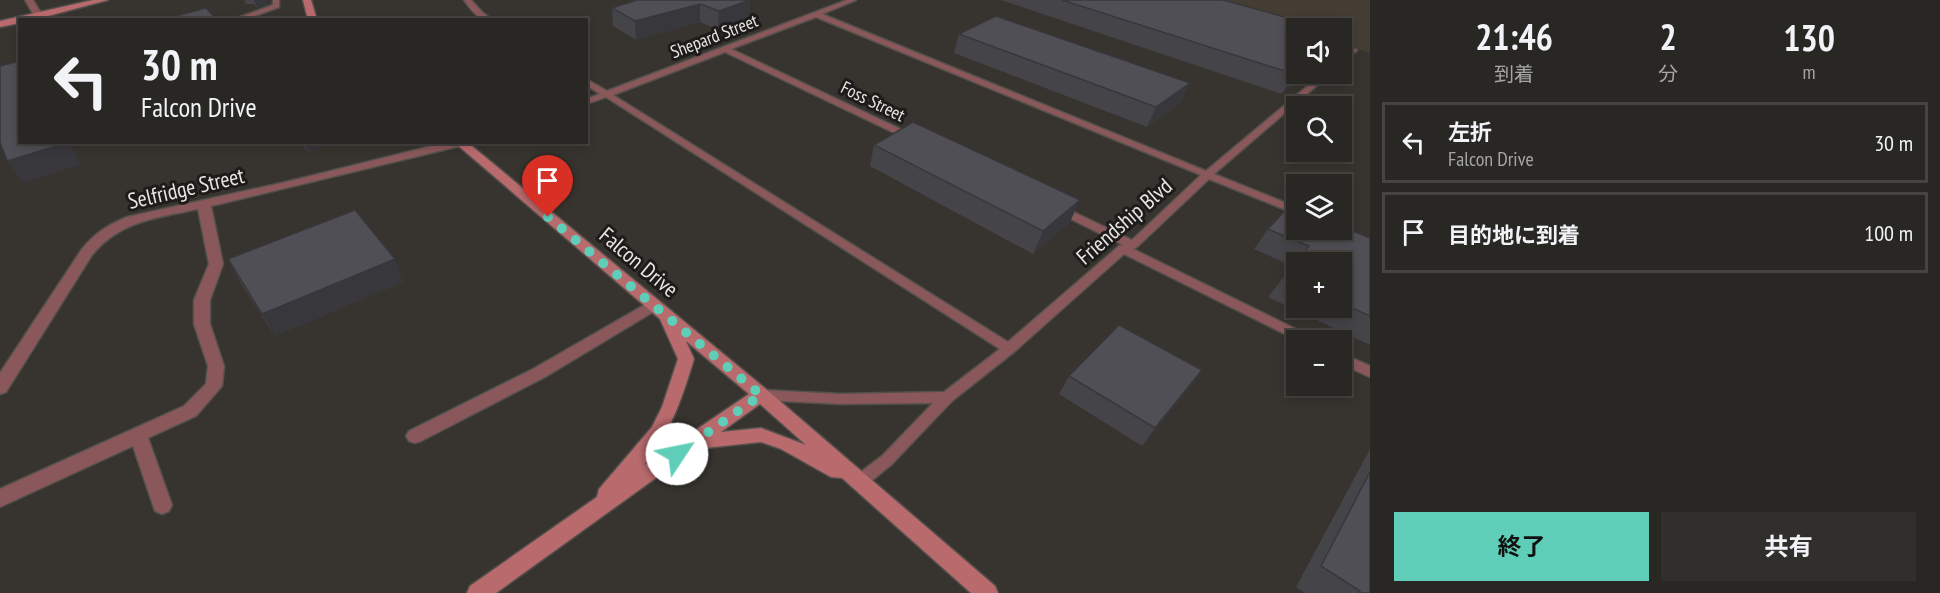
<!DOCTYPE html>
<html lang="ja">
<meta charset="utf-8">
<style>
:root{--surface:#292723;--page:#312f2b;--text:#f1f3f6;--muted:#a5a5a6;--line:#454441;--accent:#5eceb8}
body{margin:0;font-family:"PT Sans Narrow","Noto Sans JP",sans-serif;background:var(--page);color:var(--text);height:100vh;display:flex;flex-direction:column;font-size:22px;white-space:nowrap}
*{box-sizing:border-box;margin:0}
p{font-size:20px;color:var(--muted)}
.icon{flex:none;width:33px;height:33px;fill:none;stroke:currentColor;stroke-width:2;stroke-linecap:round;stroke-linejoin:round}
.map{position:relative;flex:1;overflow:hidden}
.drawer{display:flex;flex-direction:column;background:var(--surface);width:570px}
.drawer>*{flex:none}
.top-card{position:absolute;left:18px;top:18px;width:570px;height:126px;border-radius:0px;box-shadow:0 3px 9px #0003,0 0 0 2px var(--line);background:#292723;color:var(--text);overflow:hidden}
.fabs{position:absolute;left:1286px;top:18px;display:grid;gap:12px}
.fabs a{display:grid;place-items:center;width:66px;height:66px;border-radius:0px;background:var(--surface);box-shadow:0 3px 9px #0003,0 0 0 2px var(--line);font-size:30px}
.pin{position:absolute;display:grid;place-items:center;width:51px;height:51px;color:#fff;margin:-62px -26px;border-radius:50% 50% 50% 0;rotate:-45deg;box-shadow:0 0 6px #0007}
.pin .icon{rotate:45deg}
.me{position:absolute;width:66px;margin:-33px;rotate:56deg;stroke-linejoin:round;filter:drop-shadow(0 0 4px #0008)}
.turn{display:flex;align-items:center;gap:21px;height:126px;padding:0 24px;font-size:27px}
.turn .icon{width:78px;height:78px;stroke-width:2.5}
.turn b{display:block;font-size:42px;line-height:51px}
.eta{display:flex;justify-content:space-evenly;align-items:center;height:102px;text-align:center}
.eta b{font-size:36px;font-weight:700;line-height:42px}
.primary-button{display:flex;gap:12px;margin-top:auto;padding:12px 24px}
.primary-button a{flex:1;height:69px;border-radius:0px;background:var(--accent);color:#111;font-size:24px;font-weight:700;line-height:69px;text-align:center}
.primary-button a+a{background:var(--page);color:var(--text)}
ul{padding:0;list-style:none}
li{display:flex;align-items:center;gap:18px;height:81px;margin:0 12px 9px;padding:0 12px;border:3px solid var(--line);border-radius:0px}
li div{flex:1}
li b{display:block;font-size:22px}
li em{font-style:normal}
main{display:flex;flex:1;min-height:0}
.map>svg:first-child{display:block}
</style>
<main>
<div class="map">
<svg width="1370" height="593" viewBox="0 0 1370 593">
<rect width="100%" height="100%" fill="#37342f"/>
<!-- built -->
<path fill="#433d33" d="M 1219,0 L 1370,0 L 1370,53 L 1341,44 L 1341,28 L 1298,28 Z"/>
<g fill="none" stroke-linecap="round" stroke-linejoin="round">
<defs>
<g id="lane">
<path d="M 273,0 L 279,0 L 279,7 L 244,20 L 232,20 L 273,5 Z"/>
<path d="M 464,0 L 471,0 L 482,12 L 492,20 C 478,20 472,11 464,0 Z"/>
<path d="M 847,0 L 856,0 L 822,14 L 1206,171 L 1322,74 L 1330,74 L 1214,174 L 1296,207 L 1296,214 L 1209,179 L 1137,247 L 1133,249 L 1312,337 L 1313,340 L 1297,340 L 1124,254 L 1014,352 L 952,401 L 892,464 L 864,487 L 859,489 L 854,487 L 851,482 L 854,477 L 882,456 L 933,403 L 841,404 L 761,400 L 756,399 L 754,395 L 756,391 L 761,390 L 841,394 L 944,392 L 1000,349 L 606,97 L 586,104 L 586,99 L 600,94 L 586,85 L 586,79 L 607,91 ZM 816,17 L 1201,175 L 1132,240 L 1063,207 L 1055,207 L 1054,209 L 1055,211 L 1123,245 L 1119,246 L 1008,342 L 613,95 L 725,52 L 907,139 L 913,139 L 913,135 L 731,49 Z"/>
<path d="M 1350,48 L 1357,50 L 1341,63 L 1341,57 Z"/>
<path d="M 1341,353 L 1370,366 L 1370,377 L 1341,364 Z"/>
</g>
<g id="street">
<path d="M 25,0 L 33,0 L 42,15 L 41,17 L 35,17 Z"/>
<path d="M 448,142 L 466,143 L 464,145 L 211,206 L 223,264 L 210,300 L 210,324 L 224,366 L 222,386 L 196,416 L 148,438 L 172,505 L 169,511 L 162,514 L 155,511 L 133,446 L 0,507 L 0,489 L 184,406 L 206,384 L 208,366 L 194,324 L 194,300 L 209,264 L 198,209 C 157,218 121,220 92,255 L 6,392 L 0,394 L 0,373 L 82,249 C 95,233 108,225 127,217 L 286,182 Z"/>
<path d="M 653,300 L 661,305 L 658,309 L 545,377 L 421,441 L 415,443 L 409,441 L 406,436 L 409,431 L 533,369 Z"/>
</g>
<g id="secondary">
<path d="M 93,0 L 108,0 L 33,20 L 20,20 L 20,23 L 0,27 L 0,21 Z"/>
<path d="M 303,0 L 311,0 L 317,20 L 308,20 Z"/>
<path d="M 454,142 L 467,142 L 767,390 L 995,586 L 998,593 L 971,593 L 842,478 L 831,477 L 781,449 L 761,442 L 696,449 L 496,593 L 467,593 L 470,586 L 597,497 L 599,489 L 652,427 L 662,407 L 678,359 L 660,319 ZM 686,341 L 749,394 L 644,465 C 671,432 682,398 694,359 ZM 760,404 L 806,445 L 761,428 L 721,432 Z"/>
</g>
</defs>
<!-- lane casing -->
<use href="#lane" stroke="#53504c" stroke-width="3"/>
<!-- street casing -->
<use href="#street" stroke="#53504c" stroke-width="3"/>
<!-- secondary casing -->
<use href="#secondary" stroke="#53504c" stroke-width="3"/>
<!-- lane -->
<use href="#lane" fill="#8a585a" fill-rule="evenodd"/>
<!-- street -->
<use href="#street" fill="#8a585a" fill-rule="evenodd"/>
<!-- secondary -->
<use href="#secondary" fill="#b96a6d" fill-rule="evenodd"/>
</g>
<!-- wall -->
<g fill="#444449" fill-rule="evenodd">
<path d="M 244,0 L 267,0 L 267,5 L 257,8 L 254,4 L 246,4 Z"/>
<path d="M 750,0 L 749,18 L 718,30 L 700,22 L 636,40 L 613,26 L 612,8 Z"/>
<path d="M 1001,0 L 1223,0 L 1296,74 L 1282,94 Z"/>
<path d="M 959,34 L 1190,83 L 1180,103 L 1147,127 L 954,53 Z"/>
<path d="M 300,142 L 334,142 L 308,152 Z"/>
<path d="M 874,145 L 1070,222 L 1033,254 L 870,166 Z"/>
<path d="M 1268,229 L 1370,238 L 1370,345 L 1268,297 L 1292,266 L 1254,249 ZM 1296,262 L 1341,262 L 1341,308 L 1296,308 Z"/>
<path d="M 228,259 L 403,282 L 275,336 L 240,282 Z"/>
<path d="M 1202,370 L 1189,388 L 1142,446 L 1059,394 L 1069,376 Z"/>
<path d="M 1370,449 L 1370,593 L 1305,593 L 1296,587 Z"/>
</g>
<!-- shaded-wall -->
<g fill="#37373c">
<path d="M 254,0 L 267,0 L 267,5 L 257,8 Z"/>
<path d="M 750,0 L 749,18 L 718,30 L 719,11 Z"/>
<path d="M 700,4 L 700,22 L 636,40 L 635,21 Z"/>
<path d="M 1296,72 L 1296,74 L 1306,74 L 1282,94 L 1294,74 Z"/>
<path d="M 1190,83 L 1180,103 L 1147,127 L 1156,107 Z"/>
<path d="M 65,142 L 69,142 L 80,165 L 23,183 L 7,161 Z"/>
<path d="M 304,142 L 334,142 L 308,152 Z"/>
<path d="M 1080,200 L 1070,222 L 1033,254 L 1043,231 Z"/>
<path d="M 395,259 L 403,282 L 275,336 L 262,314 Z"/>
<path d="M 1202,370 L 1189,388 L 1142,446 L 1155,428 Z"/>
</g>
<!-- building -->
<g fill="#4f4f55" stroke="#37373c" stroke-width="1.5">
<path d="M 637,0 L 750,0 L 719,11 L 700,4 L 635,21 L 612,8 Z"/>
<path d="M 1062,0 L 1223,0 L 1324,28 L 1296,28 L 1296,72 L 1294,74 Z"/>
<path d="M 206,8 L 217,20 L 161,20 Z"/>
<path d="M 996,16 L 1190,83 L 1156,107 L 959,34 Z"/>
<path d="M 20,61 L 20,142 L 65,142 L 66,143 L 7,161 L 0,142 L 0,66 Z"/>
<path d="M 913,122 L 1080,200 L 1043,231 L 874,145 Z"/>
<path d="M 1289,206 L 1296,208 L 1296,230 L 1341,230 L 1341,226 L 1370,238 L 1370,316 L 1341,303 L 1341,262 L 1296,262 L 1296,282 L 1283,277 L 1309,246 L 1268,229 Z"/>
<path d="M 355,210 L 395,259 L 262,314 L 228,259 Z"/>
<path d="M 1119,325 L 1202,370 L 1155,428 L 1069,376 Z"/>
<path d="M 1370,472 L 1370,593 L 1359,593 L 1360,591 L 1321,566 Z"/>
</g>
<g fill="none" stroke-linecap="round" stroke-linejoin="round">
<!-- route -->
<path stroke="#5eceb8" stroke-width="10" stroke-dasharray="0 18" d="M 548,217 L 761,395 L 677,454"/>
</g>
<g text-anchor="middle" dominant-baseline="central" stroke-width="6" stroke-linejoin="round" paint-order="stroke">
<!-- far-street labels -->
<g font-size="18" fill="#e8e6e3" stroke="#1e1c1a">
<text transform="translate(714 36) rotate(-21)">Shepard Street</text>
<text transform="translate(873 101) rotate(26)">Foss Street</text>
</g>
<!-- street labels -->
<g font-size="22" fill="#e8e6e3" stroke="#1e1c1a">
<text transform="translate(186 188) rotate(-13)">Selfridge Street</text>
<text transform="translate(1124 221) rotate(-41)">Friendship Blvd</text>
<text transform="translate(639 262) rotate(40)">Falcon Drive</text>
</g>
</g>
</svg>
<div class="fabs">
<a><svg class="icon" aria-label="sound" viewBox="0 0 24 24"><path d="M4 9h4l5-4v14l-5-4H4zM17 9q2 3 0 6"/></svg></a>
<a><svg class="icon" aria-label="search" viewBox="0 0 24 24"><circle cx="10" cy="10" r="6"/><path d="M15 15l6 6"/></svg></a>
<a><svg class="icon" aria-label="layers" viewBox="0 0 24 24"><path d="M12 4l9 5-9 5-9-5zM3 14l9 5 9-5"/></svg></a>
<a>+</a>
<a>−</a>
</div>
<div class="pin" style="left:548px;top:217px;background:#d93025"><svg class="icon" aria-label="arrive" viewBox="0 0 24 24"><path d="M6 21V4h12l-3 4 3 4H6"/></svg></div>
<svg class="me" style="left:677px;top:454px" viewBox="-20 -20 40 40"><circle r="19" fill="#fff"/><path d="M0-13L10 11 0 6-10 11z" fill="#5eceb8"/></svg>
<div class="top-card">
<div class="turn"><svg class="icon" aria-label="left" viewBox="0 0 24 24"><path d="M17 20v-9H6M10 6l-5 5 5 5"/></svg><div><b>30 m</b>Falcon Drive</div></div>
</div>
</div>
<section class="drawer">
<div class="eta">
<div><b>21:46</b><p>到着</p></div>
<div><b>2</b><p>分</p></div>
<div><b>130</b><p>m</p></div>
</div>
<ul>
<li><svg class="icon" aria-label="left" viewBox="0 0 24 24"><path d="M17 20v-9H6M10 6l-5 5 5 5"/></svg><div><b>左折</b><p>Falcon Drive</p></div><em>30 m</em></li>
<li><svg class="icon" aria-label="arrive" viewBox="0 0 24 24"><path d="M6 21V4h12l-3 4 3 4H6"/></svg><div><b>目的地に到着</b></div><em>100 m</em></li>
</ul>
<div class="primary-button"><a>終了</a><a>共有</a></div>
</section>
</main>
